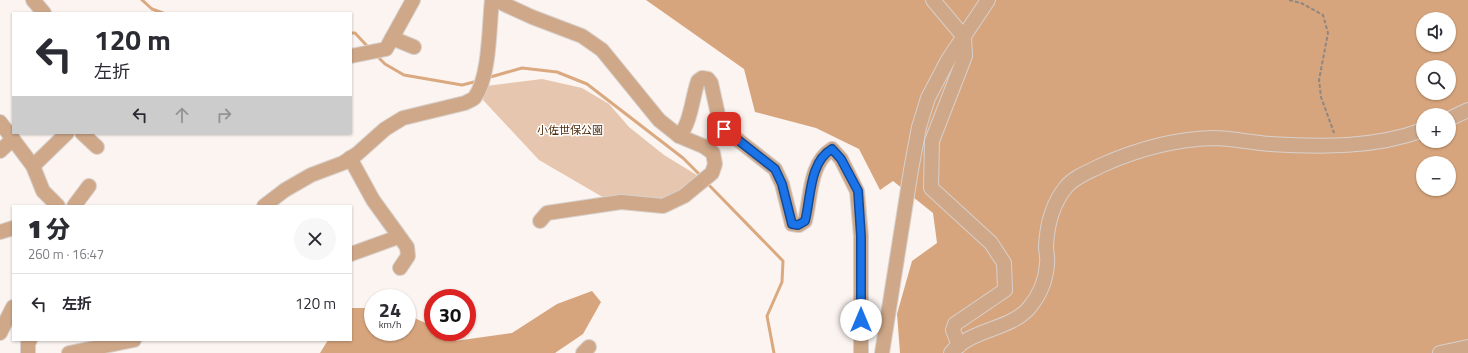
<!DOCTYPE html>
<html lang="ja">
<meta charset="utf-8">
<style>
:root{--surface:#fff;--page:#f7f7f7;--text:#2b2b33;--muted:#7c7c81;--line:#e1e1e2}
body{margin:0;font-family:"Titillium Web","Noto Sans JP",sans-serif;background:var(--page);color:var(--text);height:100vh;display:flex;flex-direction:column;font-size:15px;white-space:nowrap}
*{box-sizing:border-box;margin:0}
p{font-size:13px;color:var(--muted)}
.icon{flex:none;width:22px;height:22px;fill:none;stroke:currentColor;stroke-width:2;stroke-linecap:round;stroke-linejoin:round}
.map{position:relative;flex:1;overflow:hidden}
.sheet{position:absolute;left:12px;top:205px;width:340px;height:136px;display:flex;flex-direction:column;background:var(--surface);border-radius:0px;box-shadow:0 1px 3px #0004}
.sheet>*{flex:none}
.guide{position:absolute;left:12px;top:12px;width:340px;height:122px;border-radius:0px;box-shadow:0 1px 3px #0004;background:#fff;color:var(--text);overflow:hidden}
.tools{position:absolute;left:1416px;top:12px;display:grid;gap:8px}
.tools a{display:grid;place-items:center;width:40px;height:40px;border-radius:50%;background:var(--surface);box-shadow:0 1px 3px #0004;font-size:20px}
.speed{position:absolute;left:364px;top:289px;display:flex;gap:8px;font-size:20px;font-weight:700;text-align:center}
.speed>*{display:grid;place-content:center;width:52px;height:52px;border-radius:50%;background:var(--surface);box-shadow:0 1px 3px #0004;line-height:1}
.speed small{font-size:10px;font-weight:400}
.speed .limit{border:6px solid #d22;background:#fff;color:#111}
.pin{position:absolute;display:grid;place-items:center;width:34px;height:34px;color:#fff;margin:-17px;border-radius:8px;box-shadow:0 2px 6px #0006}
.me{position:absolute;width:44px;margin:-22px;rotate:0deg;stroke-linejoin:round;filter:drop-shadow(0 0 3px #0008)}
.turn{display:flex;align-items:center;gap:14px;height:84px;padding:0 16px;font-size:18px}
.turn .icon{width:52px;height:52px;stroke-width:2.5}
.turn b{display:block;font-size:28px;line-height:34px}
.lanes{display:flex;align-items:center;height:38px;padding:0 16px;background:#0003;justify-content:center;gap:20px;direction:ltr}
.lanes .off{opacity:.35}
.round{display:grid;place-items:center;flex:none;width:42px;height:42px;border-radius:21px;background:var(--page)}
.head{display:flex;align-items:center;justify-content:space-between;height:68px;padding:0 16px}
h1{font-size:24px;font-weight:800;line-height:30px}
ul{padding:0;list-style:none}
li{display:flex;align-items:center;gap:12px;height:60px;padding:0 16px;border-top:1px solid var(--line)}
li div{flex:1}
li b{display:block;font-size:15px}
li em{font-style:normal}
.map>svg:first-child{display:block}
</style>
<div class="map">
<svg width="1468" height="353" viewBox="0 0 1468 353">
<rect width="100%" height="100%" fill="#fbf4f0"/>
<!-- green -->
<path fill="#e6c6ae" d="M 542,79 L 582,88 L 609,104 L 629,127 L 664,155 L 700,177 L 679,194 L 650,200 L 606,199 L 539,160 L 483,100 L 486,86 Z"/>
<!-- forest -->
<g fill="#d7a57d" fill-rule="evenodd">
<path d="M 646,0 L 1468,0 L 1468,353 L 900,353 L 897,314 L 912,261 L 937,243 L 933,213 L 893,181 L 880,190 L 859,149 L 816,128 L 755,112 L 744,69 ZM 1423,19 L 1449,19 L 1449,45 L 1423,45 ZM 1423,67 L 1449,67 L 1449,93 L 1423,93 ZM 1423,115 L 1449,115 L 1449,141 L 1423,141 ZM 1423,163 L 1449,163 L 1449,189 L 1423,189 Z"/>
<path d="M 592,291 L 601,302 L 583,334 L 555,353 L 320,353 L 328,340 L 351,340 L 351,308 L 373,308 L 373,332 L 407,332 L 407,315 L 433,326 L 433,332 L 442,332 L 455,341 L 512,333 L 557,304 Z"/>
</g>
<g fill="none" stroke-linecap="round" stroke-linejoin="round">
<!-- stream -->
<g stroke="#dba980" stroke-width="3">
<path d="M 142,0 L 152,9 L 163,13"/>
<path d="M 351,33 L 355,33 L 369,48"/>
<path d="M 377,56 L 385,64 L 404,75 L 462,85 L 478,81"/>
<path d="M 487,78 L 522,68 L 557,72 L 587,84 L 683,158 L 701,176"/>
<path d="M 706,182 L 783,261 L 782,282 L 767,316 L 774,353"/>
</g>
<defs>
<g id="minor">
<path d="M 33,0 L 44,13"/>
<path d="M 495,0 L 532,17 L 582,36 L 602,50 L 659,120 L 679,136 C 691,123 692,98 698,81 L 702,78 L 708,79 L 711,83 L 720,124 L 724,129 L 775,169 L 782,184 L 792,224 L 799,225 L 805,221 C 811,198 809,163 832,149 L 841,159 L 857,191 L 861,236 L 861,353"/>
<path d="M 933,0 L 964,37 L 965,56 L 932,141 L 931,188 L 991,243 L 1004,263 L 1005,290 L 955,324 L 953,330 L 959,346"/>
<path d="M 392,38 L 414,47"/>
<path d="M 351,56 L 386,49 L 413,0"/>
<path d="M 1449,119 L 1468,110"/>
<path d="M 0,122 L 33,166 L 43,191 L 58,206"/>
<path d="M 82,133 L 97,147"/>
<path d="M 0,151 L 13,139"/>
<path d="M 350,158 L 373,200 L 407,247 L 408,256 L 400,268"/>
<path d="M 33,166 L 67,133"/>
<path d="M 74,206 L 89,186"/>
<path d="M 264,206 L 285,190 L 311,175 L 343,163 L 357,154 L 385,129 L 403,118 L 465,103 C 468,101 473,100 475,97 C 490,76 489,26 492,0"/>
<path d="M 540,221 L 547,213 L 621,202 L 663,206 L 684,196 L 712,173 L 715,164 L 713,153 L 703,146 L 679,136"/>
<path d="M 0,232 L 13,228"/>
<path d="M 351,254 L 398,237"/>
<path d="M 0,333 L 13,307"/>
<path d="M 28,353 L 28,343 L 30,340"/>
<path d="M 69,353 L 134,340"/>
<path d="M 583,353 L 589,347"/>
<path d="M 882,353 L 911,170 L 919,127 L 928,98 L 948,60 L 988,0"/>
<path d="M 951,353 C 970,329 1010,330 1029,308 C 1039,296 1046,280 1047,264 C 1048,258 1046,252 1046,246 C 1047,225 1053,203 1066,187 C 1075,176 1091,171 1102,165 C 1138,149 1174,139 1213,138 C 1232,138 1252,143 1270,144 C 1321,147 1375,148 1423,130"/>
<path d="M 1440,353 L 1468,347"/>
</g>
</defs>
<!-- minor casing -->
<use href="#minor" stroke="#d8d0cc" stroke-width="16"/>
<!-- path -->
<path stroke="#908781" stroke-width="2" stroke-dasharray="4 2" stroke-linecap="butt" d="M 1289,0 L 1301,3 L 1323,15 L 1328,33 L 1319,80 L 1321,97 L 1334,133"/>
<!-- minor -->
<use href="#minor" stroke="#cfa889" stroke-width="14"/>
</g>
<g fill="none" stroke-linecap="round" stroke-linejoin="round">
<defs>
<path id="route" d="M 724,129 L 775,169 L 782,184 L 792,224 L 798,225 L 805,221 C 811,198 809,162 832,149 L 841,159 L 858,191 L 861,236 L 861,320"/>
</defs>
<!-- route casing -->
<use href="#route" stroke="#114b97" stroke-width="10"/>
<!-- route -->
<use href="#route" stroke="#1a73e8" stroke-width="7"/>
</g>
<g text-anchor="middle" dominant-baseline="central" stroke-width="3" stroke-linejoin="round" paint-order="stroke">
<!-- park labels -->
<g font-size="11" fill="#4d2b0b" stroke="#fff">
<text x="570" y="130">小佐世保公園</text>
</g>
</g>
</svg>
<div class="tools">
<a><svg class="icon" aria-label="sound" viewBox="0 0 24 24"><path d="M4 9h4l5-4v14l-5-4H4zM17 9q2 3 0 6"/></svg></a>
<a><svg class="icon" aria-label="search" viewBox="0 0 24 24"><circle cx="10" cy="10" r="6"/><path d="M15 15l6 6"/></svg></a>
<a>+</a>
<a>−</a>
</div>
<div class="speed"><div>24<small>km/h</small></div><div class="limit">30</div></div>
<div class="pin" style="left:724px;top:129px;background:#d93025"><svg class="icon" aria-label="arrive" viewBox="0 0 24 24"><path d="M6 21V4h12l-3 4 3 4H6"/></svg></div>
<svg class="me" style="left:861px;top:320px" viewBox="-20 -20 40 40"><circle r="19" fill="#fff"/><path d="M0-13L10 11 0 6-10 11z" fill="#1a73e8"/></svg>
<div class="guide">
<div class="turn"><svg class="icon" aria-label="left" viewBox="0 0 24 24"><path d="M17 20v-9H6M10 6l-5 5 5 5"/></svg><div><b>120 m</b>左折</div></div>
<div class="lanes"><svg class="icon" aria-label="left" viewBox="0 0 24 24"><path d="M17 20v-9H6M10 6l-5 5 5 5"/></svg><svg class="icon off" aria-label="ahead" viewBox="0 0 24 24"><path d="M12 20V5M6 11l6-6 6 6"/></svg><svg class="icon off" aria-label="right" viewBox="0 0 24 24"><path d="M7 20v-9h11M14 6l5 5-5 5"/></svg></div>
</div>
<section class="sheet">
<div class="head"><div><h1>1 分</h1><p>260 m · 16:47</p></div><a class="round"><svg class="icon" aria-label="close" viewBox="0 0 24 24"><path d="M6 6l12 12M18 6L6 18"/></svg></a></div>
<ul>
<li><svg class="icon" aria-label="left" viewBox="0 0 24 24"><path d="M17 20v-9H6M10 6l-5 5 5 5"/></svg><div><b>左折</b></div><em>120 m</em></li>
</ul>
</section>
</div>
